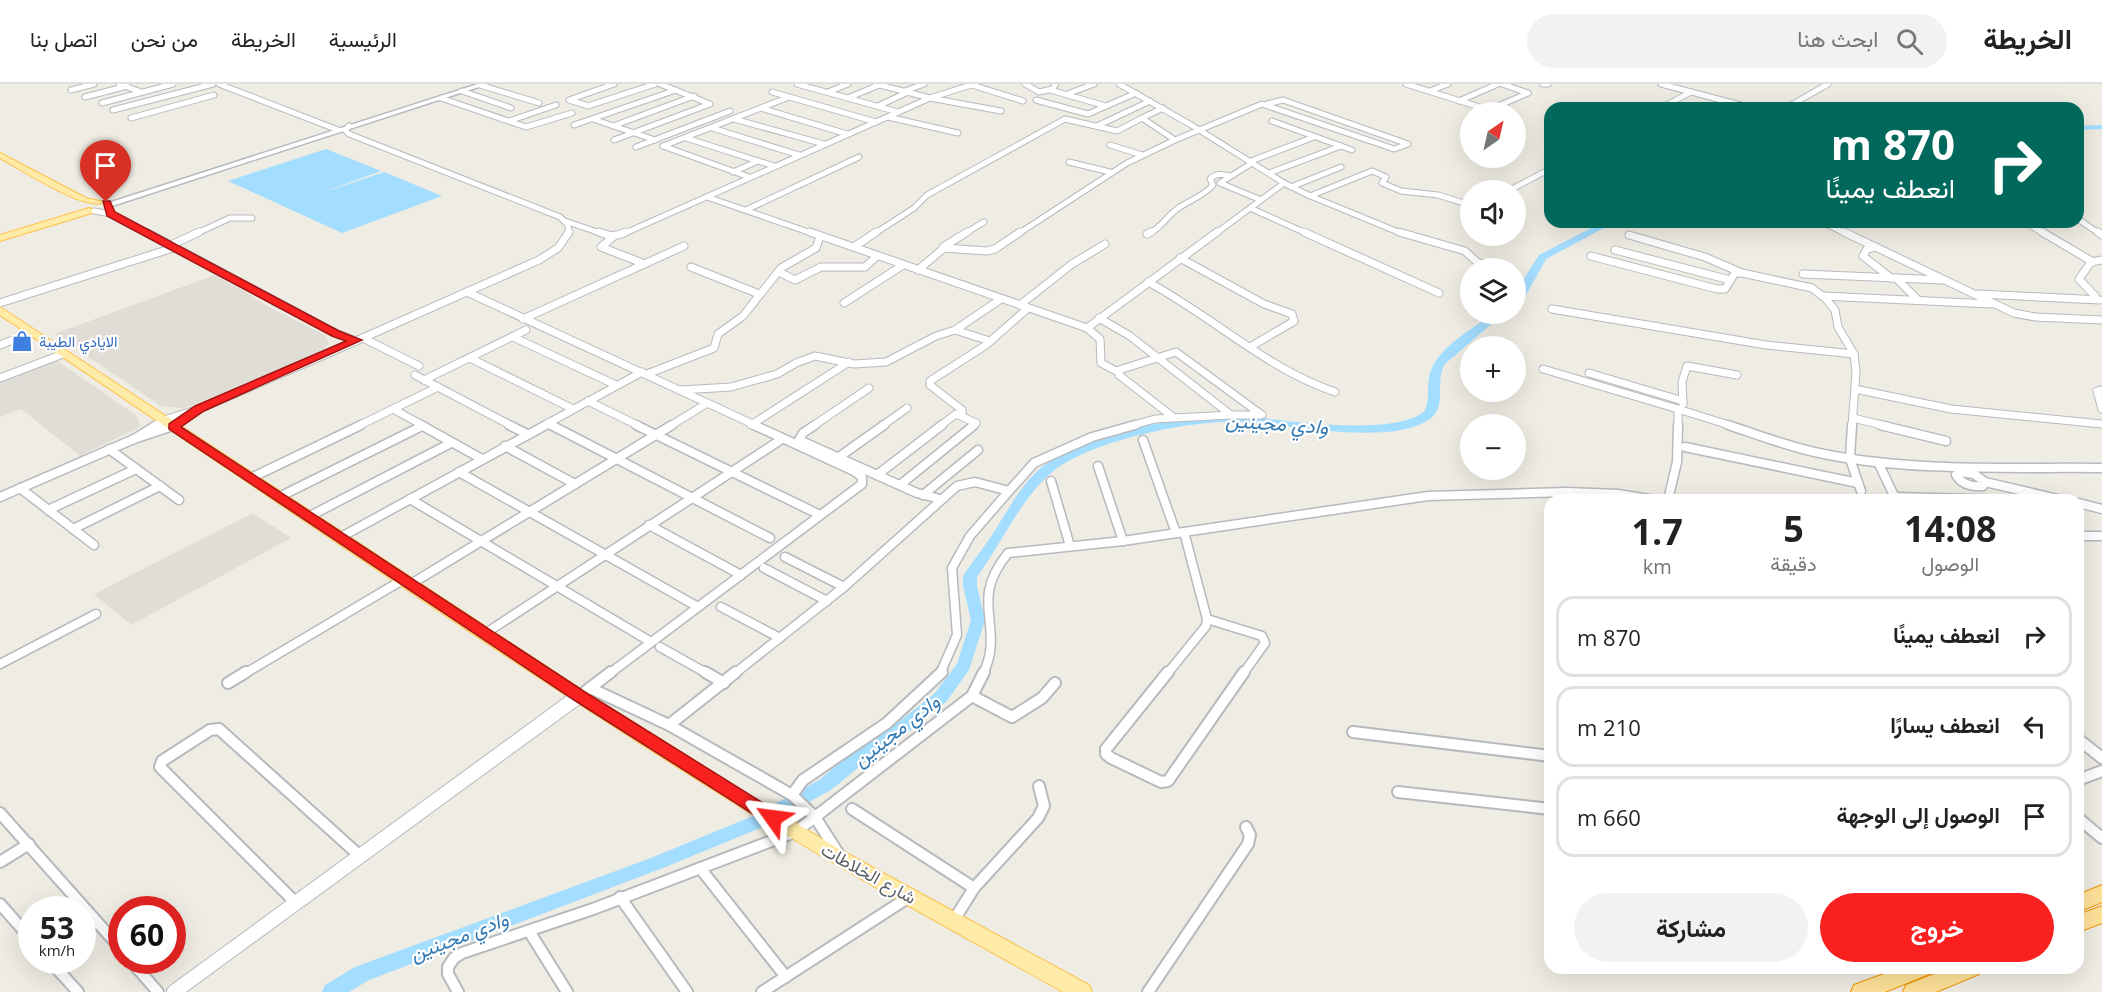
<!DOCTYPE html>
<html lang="ar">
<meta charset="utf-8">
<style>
:root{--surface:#fff;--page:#f2f2f2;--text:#222;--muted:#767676;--line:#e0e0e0;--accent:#f9211f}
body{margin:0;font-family:"Open Sans",Vazirmatn,sans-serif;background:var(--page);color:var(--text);direction:rtl;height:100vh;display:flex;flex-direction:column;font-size:22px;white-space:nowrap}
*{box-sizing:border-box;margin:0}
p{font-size:20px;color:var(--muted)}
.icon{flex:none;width:33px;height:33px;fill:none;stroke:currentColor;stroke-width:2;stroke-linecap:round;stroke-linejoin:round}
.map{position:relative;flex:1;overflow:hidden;direction:ltr}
.panel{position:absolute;left:1544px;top:410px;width:540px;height:480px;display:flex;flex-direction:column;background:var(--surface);border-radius:18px;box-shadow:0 6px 24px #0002;direction:rtl}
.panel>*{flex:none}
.hud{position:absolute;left:1544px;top:18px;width:540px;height:126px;border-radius:18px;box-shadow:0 6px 24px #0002;direction:rtl;background:#00695c;color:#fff;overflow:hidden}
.needle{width:39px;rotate:34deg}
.fabs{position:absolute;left:1460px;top:18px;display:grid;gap:12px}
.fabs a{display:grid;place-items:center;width:66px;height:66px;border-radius:50%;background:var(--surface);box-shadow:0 6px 24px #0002;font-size:30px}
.speed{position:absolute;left:18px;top:812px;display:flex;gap:12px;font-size:30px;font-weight:700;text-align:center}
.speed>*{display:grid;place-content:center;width:78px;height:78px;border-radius:50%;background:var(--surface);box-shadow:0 6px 24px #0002;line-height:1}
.speed small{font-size:15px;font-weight:400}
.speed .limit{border:9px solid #d22;background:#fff;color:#111}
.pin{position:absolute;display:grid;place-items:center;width:51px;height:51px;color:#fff;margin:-62px -26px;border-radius:50% 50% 50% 0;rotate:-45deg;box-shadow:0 0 6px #0007}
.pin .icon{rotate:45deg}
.me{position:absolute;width:66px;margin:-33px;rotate:301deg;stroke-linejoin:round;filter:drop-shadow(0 0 4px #0008)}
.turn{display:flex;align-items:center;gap:21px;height:126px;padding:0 30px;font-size:27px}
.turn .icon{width:78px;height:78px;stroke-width:2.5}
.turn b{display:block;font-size:42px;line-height:51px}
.eta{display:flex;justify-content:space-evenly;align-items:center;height:102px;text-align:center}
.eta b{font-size:36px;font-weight:700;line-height:42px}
.cta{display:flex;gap:12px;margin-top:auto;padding:12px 30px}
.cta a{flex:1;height:69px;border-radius:36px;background:var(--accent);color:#fff;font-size:24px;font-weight:700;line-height:69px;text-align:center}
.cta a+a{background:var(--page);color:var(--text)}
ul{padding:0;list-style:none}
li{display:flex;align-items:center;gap:18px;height:81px;margin:0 12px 9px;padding:0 18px;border:3px solid var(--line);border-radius:18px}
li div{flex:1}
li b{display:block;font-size:22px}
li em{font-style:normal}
header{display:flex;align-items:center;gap:36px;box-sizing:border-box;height:84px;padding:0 30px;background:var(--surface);border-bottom:2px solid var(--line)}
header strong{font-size:28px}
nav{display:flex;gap:33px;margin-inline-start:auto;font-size:21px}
.search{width:420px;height:54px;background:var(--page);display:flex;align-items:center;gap:15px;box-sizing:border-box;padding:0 21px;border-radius:33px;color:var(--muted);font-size:22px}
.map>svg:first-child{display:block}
</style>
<header>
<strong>الخريطة</strong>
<div class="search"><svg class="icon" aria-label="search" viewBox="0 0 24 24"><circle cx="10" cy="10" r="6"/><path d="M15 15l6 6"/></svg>ابحث هنا</div>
<nav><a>الرئيسية</a><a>الخريطة</a><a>من نحن</a><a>اتصل بنا</a></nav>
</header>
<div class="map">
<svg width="2102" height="908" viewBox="0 0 2102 908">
<rect width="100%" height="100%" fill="#efece3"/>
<!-- industrial -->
<g fill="#e0ddd7">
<path d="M 215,191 L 246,208 L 267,222 L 325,251 L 329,260 L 322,266 L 278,288 L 184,324 L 161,322 L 54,250 Z"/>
<path d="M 56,276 L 137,332 L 140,343 L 80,372 L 21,325 L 0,333 L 0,297 Z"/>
<path d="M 253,429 L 291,454 L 131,541 L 94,510 Z"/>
</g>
<!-- water -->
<path fill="#a3ddff" d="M 326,65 L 381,87 L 315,111 L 384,88 L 442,112 L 342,149 L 228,97 Z"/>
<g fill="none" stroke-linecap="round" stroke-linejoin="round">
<!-- river -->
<g fill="#a3ddff" fill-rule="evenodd">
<path d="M 2102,41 L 2102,45 L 2078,46 L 2078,42 Z"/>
<path d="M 1603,138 L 1615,138 L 1546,175 L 1526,211 L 1515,217 L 1515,209 L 1539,171 Z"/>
<path d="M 1492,230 L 1503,230 L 1445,280 C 1434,297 1448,322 1430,335 C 1391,363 1288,340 1241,338 C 1193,335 1088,357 1051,389 C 1020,416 1001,460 977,493 L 977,502 L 985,536 L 969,586 L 946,618 L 907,649 L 875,670 L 831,706 L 765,742 L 663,784 L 369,896 L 349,908 L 322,908 L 325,901 L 355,883 L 651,774 L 753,732 L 819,696 L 863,660 L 895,641 L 934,610 L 957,580 L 971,536 L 963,502 L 963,492 C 972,478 983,465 992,451 C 1009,425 1023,395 1050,377 C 1093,349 1187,330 1239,330 C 1249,331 1259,334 1270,335 C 1302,339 1403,351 1425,326 C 1431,313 1425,297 1432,284 C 1442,261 1473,245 1492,230 Z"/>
</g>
<defs>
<g id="minor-far3">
<path d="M 119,0 L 141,8"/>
<path d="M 219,0 L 338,46"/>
<path d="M 614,0 L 569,16 L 588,22 L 655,0"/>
<path d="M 797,0 L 898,28"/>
<path d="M 876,0 L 930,14 L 1001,27"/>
<path d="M 1025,0 L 1039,8 L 1052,5 L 1056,0"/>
<path d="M 1119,0 L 1193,42 L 1284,99 L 1215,150"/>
<path d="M 1406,0 L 1489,26 L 1528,9"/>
<path d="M 1502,0 L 1528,9"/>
<path d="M 1543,0 L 1548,0"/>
<path d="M 1661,0 L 1752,24"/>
<path d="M 480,1 L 539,19"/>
<path d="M 972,1 L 1023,17"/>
<path d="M 71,6 L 94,0"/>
<path d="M 1050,6 L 1106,22"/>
<path d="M 462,7 L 511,24"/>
<path d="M 905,7 L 924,0"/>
<path d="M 1430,7 L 1448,0"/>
<path d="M 772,8 L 876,38"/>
<path d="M 828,8 L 848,0"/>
<path d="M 1067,10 L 1094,0"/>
<path d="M 85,13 L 127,2"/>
<path d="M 441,14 L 526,43 L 572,29"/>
<path d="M 848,14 L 879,1"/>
<path d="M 1036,16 L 1088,30 L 1136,9"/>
<path d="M 1459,17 L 1498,0"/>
<path d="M 102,19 L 173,0"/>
<path d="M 878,22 L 908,8"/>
<path d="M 761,24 L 847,50"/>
<path d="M 1163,24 L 1142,34 L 1175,56"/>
<path d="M 1661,24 L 1691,8"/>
<path d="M 1786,24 L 1828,0"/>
<path d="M 113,26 L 213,0"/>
<path d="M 888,33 L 958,49"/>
<path d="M 131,34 L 214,11"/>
<path d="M 593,35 L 655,56"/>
<path d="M 734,35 L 824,60"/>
<path d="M 509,37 L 556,21"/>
<path d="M 1272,37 L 1352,66"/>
<path d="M 574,41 L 676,6"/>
<path d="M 349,42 L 345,46 L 349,50 L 560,133 L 568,141 L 569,150"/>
<path d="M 613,42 L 694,12"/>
<path d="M 1097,42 L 1150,17"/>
<path d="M 712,44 L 799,71"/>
<path d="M 686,54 L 774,82"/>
<path d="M 614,56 L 710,20 L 660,0"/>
<path d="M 1110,61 L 1142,71"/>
<path d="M 663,62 L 789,13"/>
<path d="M 663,62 L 749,93"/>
<path d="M 636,63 L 730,27"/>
<path d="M 1251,77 L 1314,53"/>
<path d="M 1069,78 L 1110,88"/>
<path d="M 1252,79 L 1220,99 L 1261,116"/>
<path d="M 733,88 L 758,77"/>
<path d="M 1269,89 L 1341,62"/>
<path d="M 1284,99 L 1310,112 L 1372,87 L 1386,93 L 1382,99 L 1401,107 L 1438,111 L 1470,121"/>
<path d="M 1291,103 L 1341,83"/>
<path d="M 1510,106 L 1550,85"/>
<path d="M 1308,111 L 1403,150"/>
<path d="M 707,113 L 814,150"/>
<path d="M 1250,124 L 1308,150"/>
<path d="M 746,126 L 859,73"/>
<path d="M 94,127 L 111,130 L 149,150"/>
<path d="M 2078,135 L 2100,150"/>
<path d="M 565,137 L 603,150"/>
<path d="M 1822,138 L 1847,150"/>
<path d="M 2031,142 L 2045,150"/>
<path d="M 195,150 L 230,134 L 252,134"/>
<path d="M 623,150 L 930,14 L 974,0"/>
<path d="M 874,150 L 914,124 L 927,111 L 1065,35 L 1117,47 L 1142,34"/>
<path d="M 964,150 L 984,138"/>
<path d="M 1018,150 L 1127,79 L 1175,56 L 1262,20 L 1394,65 L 1408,60 L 1283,16 L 1267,20"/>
<path d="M 1147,150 C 1161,145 1166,133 1177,125 C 1189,116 1203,113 1213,101 L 1210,95 C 1216,89 1222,90 1230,92"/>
</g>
<g id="minor-far2">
<path d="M 146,148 L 335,249 L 356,257"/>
<path d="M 599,148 C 609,152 616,153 626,148"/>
<path d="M 810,148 L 1087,244 L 1217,148"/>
<path d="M 1304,148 L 1439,209"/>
<path d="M 1399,148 L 1465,167 L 1477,178 L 1493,184"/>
<path d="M 1844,148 L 2014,229 L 2035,233 L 2102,236"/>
<path d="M 2042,148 L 2093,178"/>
<path d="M 2098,148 L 2102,151"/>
<path d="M 1147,150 L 1151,148"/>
<path d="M 1629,151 L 1705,173 L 1742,189 L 1812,204 L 1826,215 L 1835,226 L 1838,243 L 1854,270 L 1856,288 L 1852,342"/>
<path d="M 613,153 L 601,163 L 645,180"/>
<path d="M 169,162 L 199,148"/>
<path d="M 854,163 L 876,148"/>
<path d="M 943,163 L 967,148"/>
<path d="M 1876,163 L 1867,165 L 1863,172 L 1891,194"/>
<path d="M 1615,166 L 1730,196"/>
<path d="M 1591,172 L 1717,205 L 1725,205 L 1735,189 L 1742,189"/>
<path d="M 1180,174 L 1264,220 L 1292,230 L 1294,237 L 1291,239 L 1250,263"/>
<path d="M 691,183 L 759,210"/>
<path d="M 918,186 L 944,164 L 987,167 L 995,165 L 1020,148"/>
<path d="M 779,188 L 795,196 L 821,183 L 865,183 L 877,172"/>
<path d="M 1803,190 L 1942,196"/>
<path d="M 1896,194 L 1918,216"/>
<path d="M 1148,198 C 1212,232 1265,284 1335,308"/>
<path d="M 467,208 L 757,342"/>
<path d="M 1979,210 L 2100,216"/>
<path d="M 1823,212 L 1991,220"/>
<path d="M 2095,212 L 2079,195 L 2091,178 L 2102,176"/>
<path d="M 0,219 L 173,164"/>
<path d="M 844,219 L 903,181"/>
<path d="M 1020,221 L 1072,180 L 1105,160"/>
<path d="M 1552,225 L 1766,261 L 1854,270"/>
<path d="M 1099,234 L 1130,252 L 1231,331 L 1155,335 L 1130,342"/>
<path d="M 523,235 L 684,162"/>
<path d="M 1087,244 L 1100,255 L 1101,279 L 1118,288"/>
<path d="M 955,246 L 990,257"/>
<path d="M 513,253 L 616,301"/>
<path d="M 363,254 L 419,282"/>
<path d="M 0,261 L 32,249"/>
<path d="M 470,274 L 573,325"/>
<path d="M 1543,285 L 1678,325"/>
<path d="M 1589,289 L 1683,317"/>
<path d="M 647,290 L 714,264 L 718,250 L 743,232 L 781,184 L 816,164 L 820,152"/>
<path d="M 415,291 L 512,342"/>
<path d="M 0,294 L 63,270"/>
<path d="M 424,296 L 526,246"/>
<path d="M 1855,305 L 1951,325 L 2102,340"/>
<path d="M 681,306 L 731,303 L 777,290 L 796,279 L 815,272 L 854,280 L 886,278 L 936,252 L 955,246 L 1001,215"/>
<path d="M 2102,306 L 2097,307 L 2102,325"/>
<path d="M 588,317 L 639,342"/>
<path d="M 1683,320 L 1682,298 L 1687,282 L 1737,291"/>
<path d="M 393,325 L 424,342"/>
<path d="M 962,332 L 962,326 L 930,301 L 930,297 L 986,261 L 1028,224"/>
<path d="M 1173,333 L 1119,291 L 1119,286 L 1176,268 L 1262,331 L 1231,331"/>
<path d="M 1853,334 L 1886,342"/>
<path d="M 548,339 L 554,342"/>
<path d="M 751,341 L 849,278"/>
<path d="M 154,342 L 164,336 L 199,325 L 313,276 L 539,176 L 558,164 L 569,148"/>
<path d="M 174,342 L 194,328"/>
<path d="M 358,342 L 438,303"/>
<path d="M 543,342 L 642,288"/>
<path d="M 670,342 L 706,320"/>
<path d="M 813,342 L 869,304"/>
<path d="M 882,342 L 907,324"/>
<path d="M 940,342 L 956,330 L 976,339 L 972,342"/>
<path d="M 1678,342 L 1678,325 L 1732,342"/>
</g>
<g id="minor-far1">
<path d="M 421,341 L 482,375"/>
<path d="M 509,341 L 527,350"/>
<path d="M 551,341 L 770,454"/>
<path d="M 636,341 L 820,431"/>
<path d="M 815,341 L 803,349 L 799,356 L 917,409 L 940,415"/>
<path d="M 1728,341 C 1759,351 1791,364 1824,370 C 1912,388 2012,383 2102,384"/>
<path d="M 1852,341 L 1850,375 L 1861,407"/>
<path d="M 1880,341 L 1946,357"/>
<path d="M 134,355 L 157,341"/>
<path d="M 1143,356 L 1176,449"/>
<path d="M 505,362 L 575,400"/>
<path d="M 1685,363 L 1858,399"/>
<path d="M 109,365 L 179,416"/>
<path d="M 839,373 L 884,341"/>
<path d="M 1878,378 L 1896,416"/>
<path d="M 1098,382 L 1123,457"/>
<path d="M 459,388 L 698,523"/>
<path d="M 1959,388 L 1974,390 L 1985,398 L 2062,416"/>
<path d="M 1960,389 L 1956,391 C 1962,401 1972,403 1983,402 L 1985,398"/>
<path d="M 877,391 L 942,341"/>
<path d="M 251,394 L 361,341"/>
<path d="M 1051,397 L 1070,462"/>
<path d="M 900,401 L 974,341"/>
<path d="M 20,404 L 94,461"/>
<path d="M 923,411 L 978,366"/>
<path d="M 0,413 L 134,355 L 176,341"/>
<path d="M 279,413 L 422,342"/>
<path d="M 1895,413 L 2013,416"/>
<path d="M 410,415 L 651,558"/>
<path d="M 1668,416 L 1677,378 L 1678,341"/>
<path d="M 2078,419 L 2102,425"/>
<path d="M 48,426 L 136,385"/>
<path d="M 308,433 L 451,359"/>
<path d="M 649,441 L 741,491"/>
<path d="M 73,445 L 160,402"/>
<path d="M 1184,448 L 1207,535"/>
<path d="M 2078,452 L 2102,452"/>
<path d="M 341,453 L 546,341"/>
<path d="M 785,473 L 844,503"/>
<path d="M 764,484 L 827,517"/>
<path d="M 411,500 L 672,341"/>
<path d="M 721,523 L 780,554"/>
<path d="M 1207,535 L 1262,552 L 1265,559 L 1243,590"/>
<path d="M 486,549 L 782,355"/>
<path d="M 660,563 L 708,590"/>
<path d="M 0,580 L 96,530"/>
<path d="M 244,590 L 404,495"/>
<path d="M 609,590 L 862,400 L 862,393 L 854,387 L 754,341"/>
<path d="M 734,590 L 844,503 L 957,402 L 975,398 L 1009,407 L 1034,379 L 1092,353 L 1135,341"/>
<path d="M 940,590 L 957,551 L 952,484 L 970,452 L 1009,407"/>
<path d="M 983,590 C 999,557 985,536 989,507 C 991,494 1000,479 1008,469 L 1123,457 L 1428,412 L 1567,408 L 1618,410 L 1655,416"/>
<path d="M 1167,590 L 1206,542 L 1207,535"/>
</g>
<g id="minor">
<path d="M 705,588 L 724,599"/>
<path d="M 1168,588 L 1106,665 L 1106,670 L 1111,674 L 1161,698 L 1168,697 L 1244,588"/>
<path d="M 228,599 L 246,588"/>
<path d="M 590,604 L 669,641 L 736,588"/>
<path d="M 586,607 L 611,588"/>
<path d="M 972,612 L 1012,633 L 1042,614 L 1055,599"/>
<path d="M 669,641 L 792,711"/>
<path d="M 1353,648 L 1550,672"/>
<path d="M 2078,655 L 2102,674"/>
<path d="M 2078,696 L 2102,687"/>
<path d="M 1398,708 L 1550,725"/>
<path d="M 852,725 L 974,804"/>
<path d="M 0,729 L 122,866"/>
<path d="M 2078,734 L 2102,754"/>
<path d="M 838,769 L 815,733 L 972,612 L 984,588"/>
<path d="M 0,778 L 29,760"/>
<path d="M 700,784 L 786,893"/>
<path d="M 620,813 L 687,908"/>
<path d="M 296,819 L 160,683 L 162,677 L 210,646 L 219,645 L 360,772"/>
<path d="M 0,820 L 32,856"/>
<path d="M 954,836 L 974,804 L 1038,734 L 1044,722 L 1039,702"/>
<path d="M 529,847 L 567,908"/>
<path d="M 49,876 L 78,908"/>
<path d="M 130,876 L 158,908"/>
<path d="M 458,908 L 448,890 L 448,883 L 454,874 L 462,869 L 593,825 L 795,748 L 815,733 L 792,711 L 803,696 L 887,639 L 942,588"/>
<path d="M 762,908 L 909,813"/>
<path d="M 1148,908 L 1248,760 L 1250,751 L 1246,743"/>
</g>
<path id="tertiary" d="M 174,908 L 579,612"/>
<path id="secondary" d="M 478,0 L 488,0 L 112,122 L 105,120 Z"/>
<g id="primary">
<path d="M 0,69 L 86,114 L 104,118 C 87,129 19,84 0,74 Z"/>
<path d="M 89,124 L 92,125 L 92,129 L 0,157 L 0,151 Z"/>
<path d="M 0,223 L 585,608 L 741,706 L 837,764 L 1089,901 L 1092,908 L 1063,908 C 951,845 837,784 728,715 C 481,560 242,393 0,231 Z"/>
</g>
<g id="trunk">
<path d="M 2102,801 L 2102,818 L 2078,828 L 2078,811 Z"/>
<path d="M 2102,822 L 2102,839 L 2078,848 L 2078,831 Z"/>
<path d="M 1900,884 L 1932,884 L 1929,890 L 1885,908 L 1851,908 L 1854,901 Z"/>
<path d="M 1950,884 L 1982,884 L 1979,890 L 1936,908 L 1903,908 L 1906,901 Z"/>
</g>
</defs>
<!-- minor-far3 casing -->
<use href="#minor-far3" stroke="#b6babe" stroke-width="7"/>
<!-- minor-far2 casing -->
<use href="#minor-far2" stroke="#b6babe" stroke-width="9"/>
<!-- minor-far1 casing -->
<use href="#minor-far1" stroke="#b6babe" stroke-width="11"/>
<!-- minor casing -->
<use href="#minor" stroke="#b6babe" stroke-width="14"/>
<!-- tertiary casing -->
<use href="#tertiary" stroke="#b6babe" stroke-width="16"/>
<!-- secondary casing -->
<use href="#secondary" stroke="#b6bbc1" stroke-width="3"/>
<!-- primary casing -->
<use href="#primary" stroke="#fec14d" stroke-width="2"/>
<!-- trunk casing -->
<use href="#trunk" stroke="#f29600" stroke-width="2"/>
<!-- minor-far3 -->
<use href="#minor-far3" stroke="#fff" stroke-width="5"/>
<!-- minor-far2 -->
<use href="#minor-far2" stroke="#fff" stroke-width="7"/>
<!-- minor-far1 -->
<use href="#minor-far1" stroke="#fff" stroke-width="8"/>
<!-- minor -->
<use href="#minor" stroke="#fff" stroke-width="10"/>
<!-- tertiary -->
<use href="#tertiary" stroke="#fff" stroke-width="14"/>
<!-- secondary -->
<use href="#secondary" fill="#fff" fill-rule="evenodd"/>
<!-- primary -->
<use href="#primary" fill="#ffeba8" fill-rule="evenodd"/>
<!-- trunk -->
<use href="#trunk" fill="#ffe299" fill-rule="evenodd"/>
</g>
<!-- route -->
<path fill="#f9211f" stroke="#a21514" stroke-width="1.5" d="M 103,117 L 110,117 L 115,128 L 339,247 L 362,256 L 204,327 L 181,343 L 585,608 L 779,729 L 782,734 L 779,739 L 773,742 L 767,739 L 574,616 L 169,345 L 169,340 L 195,322 L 346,257 L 332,252 L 107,132 Z"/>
<!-- icons -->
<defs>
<symbol id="shop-bare" viewBox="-9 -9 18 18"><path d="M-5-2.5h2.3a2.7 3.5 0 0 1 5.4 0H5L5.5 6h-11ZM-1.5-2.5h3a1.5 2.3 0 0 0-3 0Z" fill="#3f7fe0" stroke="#fff" stroke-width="2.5" paint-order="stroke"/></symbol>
</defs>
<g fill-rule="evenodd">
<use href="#shop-bare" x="7" y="242" width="30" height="30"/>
</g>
<g text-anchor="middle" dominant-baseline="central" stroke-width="4.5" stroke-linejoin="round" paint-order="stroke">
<!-- far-shop labels -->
<g font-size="15" fill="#366cbe" stroke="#fff" text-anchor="start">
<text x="39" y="257">الايادي الطيبة</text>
</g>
<!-- street labels -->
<g font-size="18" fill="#5b6065" stroke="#fff">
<text transform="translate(869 789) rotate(29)">شارع الخلاطات</text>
</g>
<!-- water labels -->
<g font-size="20" font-style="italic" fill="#347ab2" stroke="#fff">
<text transform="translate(1277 339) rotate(4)">وادي مجينين</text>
<text transform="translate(896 646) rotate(-38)">وادي مجينين</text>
<text transform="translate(459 852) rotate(-21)">وادي مجينين</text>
</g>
</g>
</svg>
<div class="fabs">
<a><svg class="needle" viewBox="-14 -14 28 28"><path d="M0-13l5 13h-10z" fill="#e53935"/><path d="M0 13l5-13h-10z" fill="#767676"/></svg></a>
<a><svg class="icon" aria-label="sound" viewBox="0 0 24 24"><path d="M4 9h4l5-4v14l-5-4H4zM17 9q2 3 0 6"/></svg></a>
<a><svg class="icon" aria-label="layers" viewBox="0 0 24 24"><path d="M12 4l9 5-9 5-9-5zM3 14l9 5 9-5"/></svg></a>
<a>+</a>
<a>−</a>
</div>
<div class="speed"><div>53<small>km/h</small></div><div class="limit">60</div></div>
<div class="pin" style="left:106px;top:118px;background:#d93025"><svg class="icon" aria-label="arrive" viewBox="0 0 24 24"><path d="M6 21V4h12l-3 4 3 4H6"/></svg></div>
<svg class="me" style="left:773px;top:734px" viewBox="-20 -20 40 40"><path d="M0-17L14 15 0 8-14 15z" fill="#f9211f" stroke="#fff" stroke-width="4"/></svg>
<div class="hud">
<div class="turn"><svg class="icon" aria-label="right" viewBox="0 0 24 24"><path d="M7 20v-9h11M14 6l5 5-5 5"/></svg><div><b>870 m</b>انعطف يمينًا</div></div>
</div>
<section class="panel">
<div class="eta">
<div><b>14:08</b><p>الوصول</p></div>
<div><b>5</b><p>دقيقة</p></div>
<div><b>1.7</b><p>km</p></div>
</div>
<ul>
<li><svg class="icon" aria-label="right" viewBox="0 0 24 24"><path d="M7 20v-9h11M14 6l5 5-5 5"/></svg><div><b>انعطف يمينًا</b></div><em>870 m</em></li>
<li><svg class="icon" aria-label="left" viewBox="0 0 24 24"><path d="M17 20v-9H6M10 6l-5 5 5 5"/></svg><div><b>انعطف يسارًا</b></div><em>210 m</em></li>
<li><svg class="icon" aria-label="arrive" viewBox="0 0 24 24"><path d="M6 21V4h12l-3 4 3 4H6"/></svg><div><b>الوصول إلى الوجهة</b></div><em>660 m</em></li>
</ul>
<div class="cta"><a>خروج</a><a>مشاركة</a></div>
</section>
</div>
